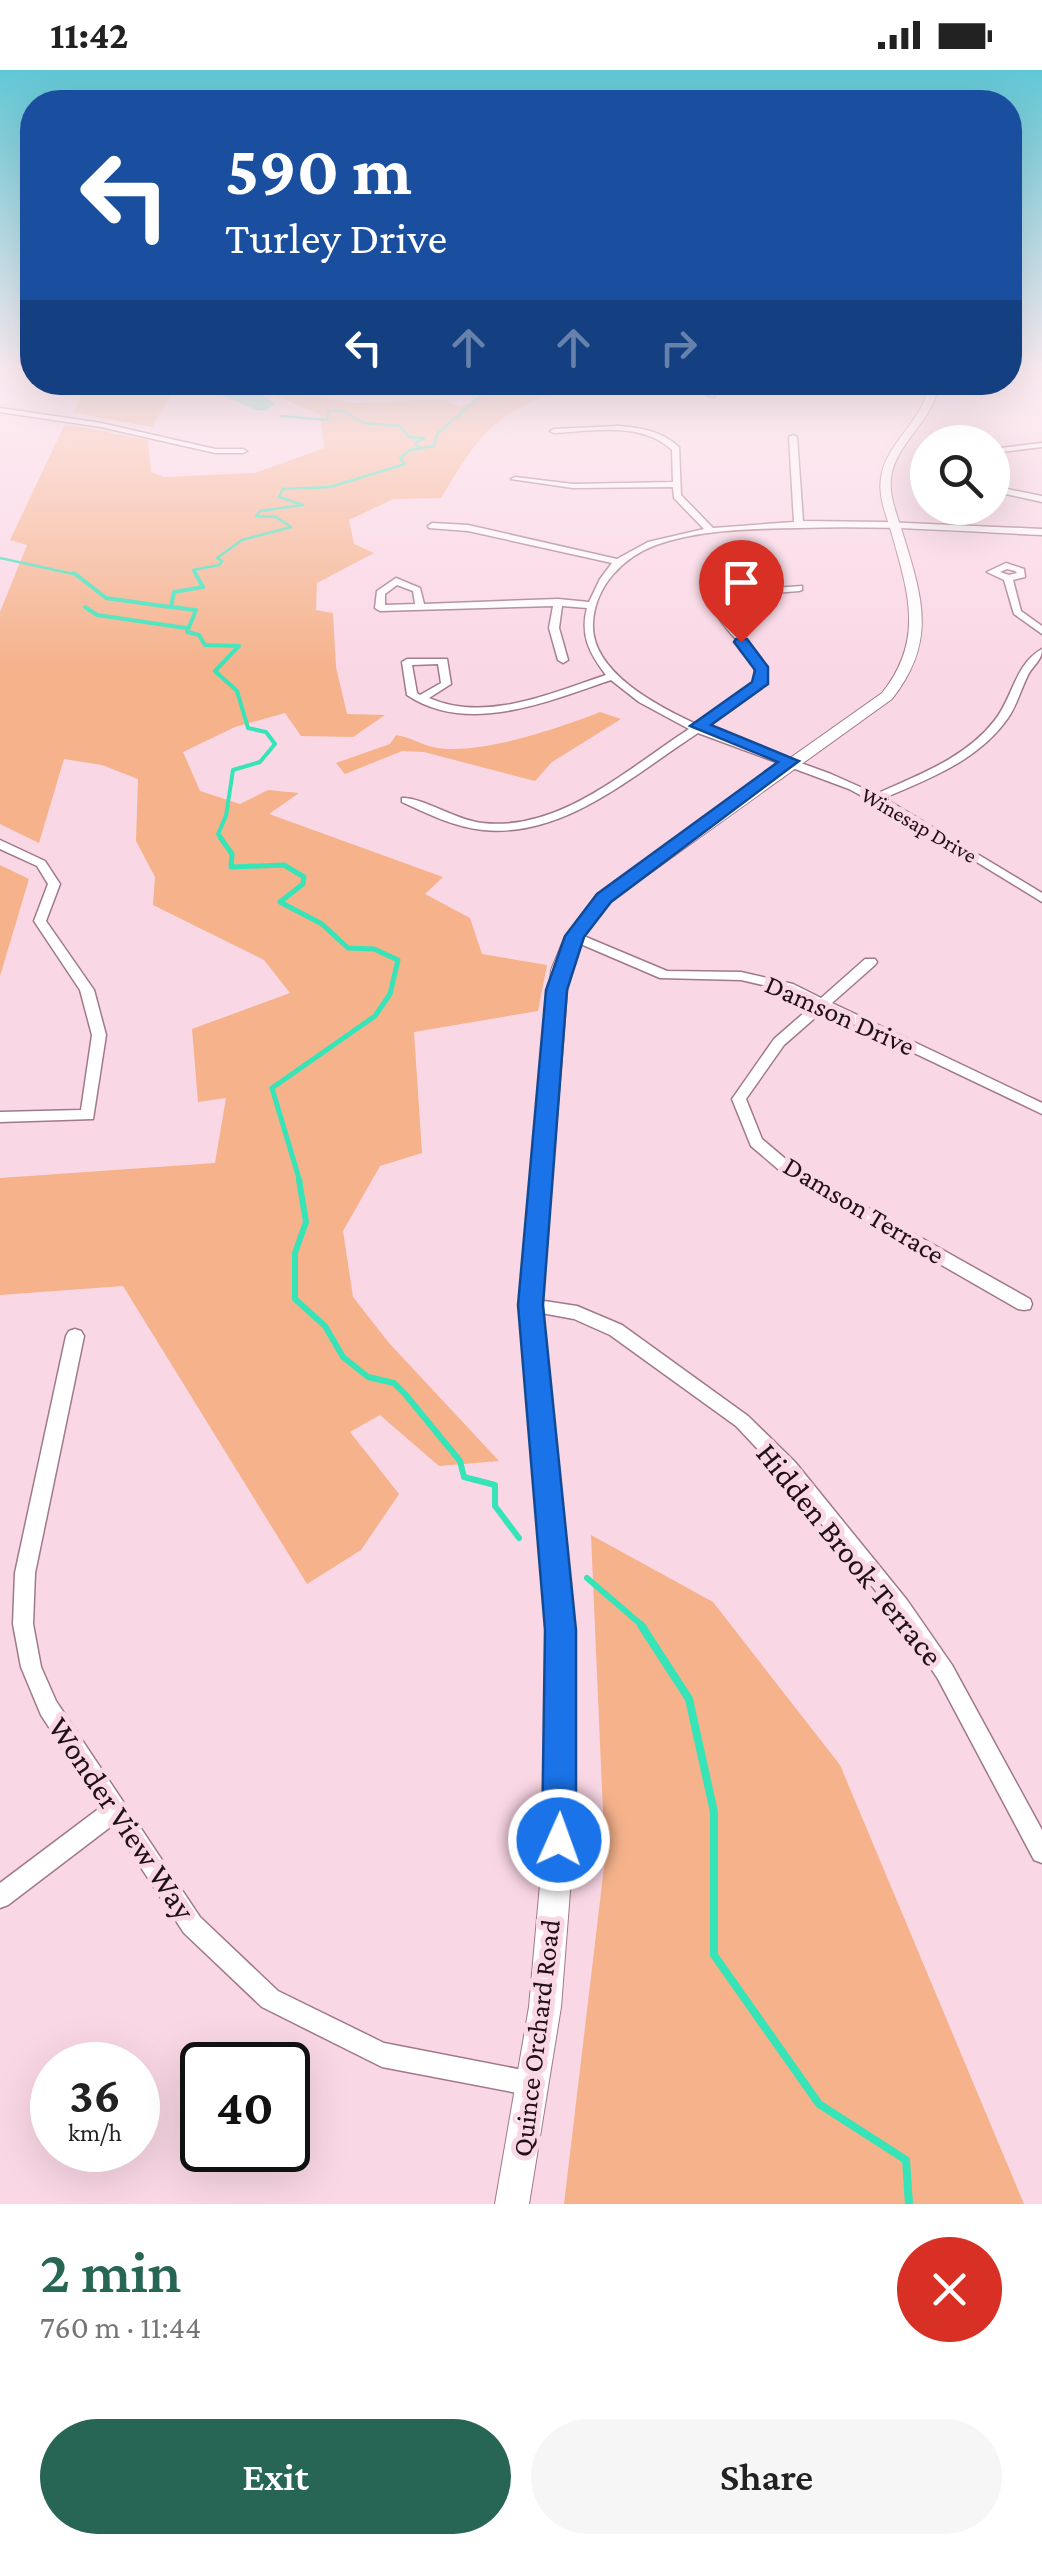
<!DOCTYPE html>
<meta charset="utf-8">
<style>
:root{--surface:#fff;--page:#f6f6f6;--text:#222;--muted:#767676;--accent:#276654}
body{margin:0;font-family:"Crimson Pro",serif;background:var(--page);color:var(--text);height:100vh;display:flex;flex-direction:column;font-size:38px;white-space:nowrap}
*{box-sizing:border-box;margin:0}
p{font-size:32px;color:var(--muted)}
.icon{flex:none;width:55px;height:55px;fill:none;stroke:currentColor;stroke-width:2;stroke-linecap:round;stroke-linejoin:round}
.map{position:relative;height:2134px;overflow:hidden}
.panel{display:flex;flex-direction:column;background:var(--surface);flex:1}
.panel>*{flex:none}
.top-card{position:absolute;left:20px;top:20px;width:1002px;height:305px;border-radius:40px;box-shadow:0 10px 40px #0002;background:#1a4fa0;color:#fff;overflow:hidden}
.controls{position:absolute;left:910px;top:355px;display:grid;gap:20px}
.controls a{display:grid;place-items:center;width:100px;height:100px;border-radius:50%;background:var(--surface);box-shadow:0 10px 40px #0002;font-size:50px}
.speed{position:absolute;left:30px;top:1972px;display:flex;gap:20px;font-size:50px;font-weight:700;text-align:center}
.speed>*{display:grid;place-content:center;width:130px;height:130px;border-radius:50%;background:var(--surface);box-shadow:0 10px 40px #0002;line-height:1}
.speed small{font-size:25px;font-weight:400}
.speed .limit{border:5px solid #111;border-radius:15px;background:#fff;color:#111}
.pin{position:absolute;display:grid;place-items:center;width:85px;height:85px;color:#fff;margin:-102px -42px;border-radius:50% 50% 50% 0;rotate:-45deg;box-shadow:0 0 10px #0007}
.pin .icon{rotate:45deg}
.me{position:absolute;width:110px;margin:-55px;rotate:2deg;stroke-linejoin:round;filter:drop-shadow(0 0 8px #0008)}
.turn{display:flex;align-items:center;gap:35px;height:210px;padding:0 40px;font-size:45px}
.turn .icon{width:130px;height:130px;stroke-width:2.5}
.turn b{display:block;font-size:70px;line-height:85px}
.lanes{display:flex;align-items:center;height:95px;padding:0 40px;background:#0003;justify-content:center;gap:50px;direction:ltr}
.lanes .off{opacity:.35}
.round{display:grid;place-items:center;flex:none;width:105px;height:105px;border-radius:52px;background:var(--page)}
.summary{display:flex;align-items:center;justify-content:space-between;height:170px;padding:0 40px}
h1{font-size:60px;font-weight:600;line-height:75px;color:var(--accent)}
.action{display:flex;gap:20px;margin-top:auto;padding:20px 40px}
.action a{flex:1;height:115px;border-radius:60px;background:var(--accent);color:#fff;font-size:40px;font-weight:600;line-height:115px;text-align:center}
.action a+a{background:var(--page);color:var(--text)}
.status{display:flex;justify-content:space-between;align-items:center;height:70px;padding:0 50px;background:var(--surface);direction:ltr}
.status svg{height:28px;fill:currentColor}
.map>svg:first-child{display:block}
</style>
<div class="status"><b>11:42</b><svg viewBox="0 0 49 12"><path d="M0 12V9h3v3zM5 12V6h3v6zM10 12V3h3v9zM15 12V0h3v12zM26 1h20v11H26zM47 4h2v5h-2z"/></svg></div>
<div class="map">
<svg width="1042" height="2134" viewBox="0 0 1042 2134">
<rect width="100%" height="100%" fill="#fad7e5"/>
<!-- green -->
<g fill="#f5b28b">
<path d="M 85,313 L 85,312 L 178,313 L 152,357 L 74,343 Z"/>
<path d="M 247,313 L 287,313 L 309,326 L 357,333 L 443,329 L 460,337 L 493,323 L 560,320 C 490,346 479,366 441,428 L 393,429 L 349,450 L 354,474 L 374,483 L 317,513 L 316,540 L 333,543 L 336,597 L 347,644 L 385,645 L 353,667 L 301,666 L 285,643 L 235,657 L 183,682 L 200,721 L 240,734 L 268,720 L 299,723 L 269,744 L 443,807 L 425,824 L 470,848 L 482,884 L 547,895 L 538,941 L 414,962 L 422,1083 L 380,1096 L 343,1161 L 353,1227 L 389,1273 L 499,1391 L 439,1396 L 380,1345 L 350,1362 L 399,1424 L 361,1480 L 307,1514 L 123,1216 L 0,1225 L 0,1108 L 215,1093 L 226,1028 L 198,1032 L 192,959 L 290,923 L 264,890 L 153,835 L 155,807 L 136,771 L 138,709 L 102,695 L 64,689 L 39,773 L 0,754 L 0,542 L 27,475 L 10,470 L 65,354 L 148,370 L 151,402 L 164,407 L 255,403 L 324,378 L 320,345 Z"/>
<path d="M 600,642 L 621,649 L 552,692 L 535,711 L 424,682 L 402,681 L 345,704 L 336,693 L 390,674 L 396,665 C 409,667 421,674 433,677 C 475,687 560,658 600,642 Z"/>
<path d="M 0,795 L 29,809 L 0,906 Z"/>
<path d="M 591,1465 L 713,1532 L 840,1695 L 1024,2134 L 564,2134 L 605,1789 Z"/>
</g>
<!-- water -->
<path fill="#36e4b8" d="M 193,313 L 242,313 L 275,333 L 266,341 L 256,340 Z"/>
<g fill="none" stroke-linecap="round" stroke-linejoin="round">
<!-- stream-far4 -->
<g stroke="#36e4b8" stroke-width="2.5">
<path d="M 281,346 L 327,350 L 329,341 L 343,341 L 363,353 L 400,356 L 409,367 L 425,368 L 415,373 L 419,377"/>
<path d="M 0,488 L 78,505"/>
<path d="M 196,505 L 193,500 L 219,495 L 222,491 L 217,488 L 242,470 L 291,457 L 276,447 L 256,446 L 260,441 L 303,435 L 279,427 L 283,419 L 330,417 L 405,394 L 400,388 L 410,380 L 434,376 L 437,364 L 480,326"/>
</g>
<!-- stream-far3 -->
<g stroke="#36e4b8" stroke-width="4">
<path d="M 74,503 L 106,528 L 170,537"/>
<path d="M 195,503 L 203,517 L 174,522 L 171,537 L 196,540 L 187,562 L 199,565 L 205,575 L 239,576 L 215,601 L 237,621 L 248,658 L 266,662 L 275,674 L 260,692 L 233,700 L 226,746 L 218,764 L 222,769"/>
<path d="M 85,537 L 97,545 L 186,558"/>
</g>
<!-- stream-far2 -->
<path stroke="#36e4b8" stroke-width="5" d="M 220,767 L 232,784 L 231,797 L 284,795 L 304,807 L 303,814 L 280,832 L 322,854 L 348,878 L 374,879 L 398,890 L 390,924 L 375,946 L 272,1018 L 300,1112"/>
<!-- stream-far1 -->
<g stroke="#36e4b8" stroke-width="6">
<path d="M 299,1110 L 306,1152 L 295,1183 L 295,1229 L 325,1256 L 343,1287 L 368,1307 L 394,1313 L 405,1324 L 460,1391 L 464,1407 L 495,1415 L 495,1436 L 519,1468"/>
<path d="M 587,1508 L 644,1557"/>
</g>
<!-- stream -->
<path stroke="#36e4b8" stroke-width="8" d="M 641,1555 L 689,1629 L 714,1742 L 714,1885 L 819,2034 L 906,2090 L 909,2134"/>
<defs>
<g id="minor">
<path d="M 394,312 L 451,316 L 616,312 L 451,320 Z"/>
<path d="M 708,312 L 716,312 L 714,327 L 707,325 Z"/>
<path d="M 0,338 L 101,353 L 215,379 L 243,379 L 247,381 L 243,383 L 215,383 L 101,357 L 0,342 Z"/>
<path d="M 619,356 C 642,358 661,361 679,377 L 681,425 L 713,458 L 794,452 L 789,367 L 793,365 L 797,367 L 803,451 L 884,452 L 1042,459 L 1042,465 C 961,461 880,455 799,458 C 752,459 702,459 656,475 C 623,487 595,516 593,553 C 590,602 659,637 696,654 L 755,613 C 760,584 728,567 716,543 L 718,541 L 743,520 L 802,516 L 802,520 L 799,521 L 749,525 L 726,544 L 764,594 L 767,603 L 765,614 L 705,658 L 831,704 L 876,724 C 918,705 966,688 995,650 C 1013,627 1015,594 1042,579 C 1042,591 1033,595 1028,605 C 1021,619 1017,635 1008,648 C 979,690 929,709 884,728 L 1042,823 L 1042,832 L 921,758 L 849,719 L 698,663 C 633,705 565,768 483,760 C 454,757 428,744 402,732 L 402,728 C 422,727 456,750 482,753 C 560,762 627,699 689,659 L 639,632 L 611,610 C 549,631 468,666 407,625 L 402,592 L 407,589 L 447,589 L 451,614 L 429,628 C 486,653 551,623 606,605 C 589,583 580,565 587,538 L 562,536 L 559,558 L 568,590 L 563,593 L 558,590 L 549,558 L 553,536 L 380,541 L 375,538 L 377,521 L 396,508 L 420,518 L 424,534 L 558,529 L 589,532 L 600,509 L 612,493 L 468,461 L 429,458 L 428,456 L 432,453 L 468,455 L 617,489 L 648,472 L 704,459 L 674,428 L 673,417 L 573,418 L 511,409 L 515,407 L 573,414 L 673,412 L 672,380 C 641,351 593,361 554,363 L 550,361 L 554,359 ZM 397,515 L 413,521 L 415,534 L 385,535 L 385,524 ZM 438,594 L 441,613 L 420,625 L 417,623 L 412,595 Z"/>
<path d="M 1042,373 L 1042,377 L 992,383 L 992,379 Z"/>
<path d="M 992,416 L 1042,426 L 1042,432 L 992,421 Z"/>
<path d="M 1006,493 L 1024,499 L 1025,507 L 1013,510 L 1021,541 L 1042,556 L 1042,564 L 1014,544 L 1004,510 L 987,502 ZM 1007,499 L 1015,501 L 1017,503 L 1009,505 L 1000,502 Z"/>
<path d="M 0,770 L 45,791 L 60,814 L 46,851 L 94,920 L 106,965 L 93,1049 L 0,1052 L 0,1042 L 81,1040 L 92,965 L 80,920 L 34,851 L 48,814 L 37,796 L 0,779 Z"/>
<path d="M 574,862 L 667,901 L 741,902 L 793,914 L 821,928 L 865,889 L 875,889 L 877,892 L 875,895 L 832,933 L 1042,1033 L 1042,1044 L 824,940 L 784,975 L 746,1029 L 762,1069 L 795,1097 L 1030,1229 L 1032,1234 L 1030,1239 L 1024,1240 L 1018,1239 L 785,1105 L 751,1076 L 732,1029 L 774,969 L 813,935 L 784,920 L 741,910 L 660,908 L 569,869 L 568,866 Z"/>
<path d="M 531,1229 L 577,1236 L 622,1255 L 748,1346 L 795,1392 L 907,1530 L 952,1595 L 1042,1760 L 1042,1793 L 1034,1790 L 938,1609 L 893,1542 L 781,1404 L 736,1356 L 610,1265 L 574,1249 L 525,1240 L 523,1235 L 525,1230 Z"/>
<path d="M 75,1259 L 81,1261 L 84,1266 L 35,1503 L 33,1554 L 41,1597 L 56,1631 L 200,1847 L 278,1921 L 384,1973 L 533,2002 L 542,2005 L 545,2014 L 542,2023 L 533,2026 L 382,1997 L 262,1937 L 184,1863 L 113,1755 L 8,1835 L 0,1838 L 0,1813 L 101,1737 L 41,1645 L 21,1597 L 13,1554 L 15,1503 L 66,1266 L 69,1261 Z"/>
</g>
<path id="tertiary" d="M 929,312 L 939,312 C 935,351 896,371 891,408 C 889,426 897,445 902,461 C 922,527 938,570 892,629 L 610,832 L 582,867 L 569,900 L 542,1235 L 573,1561 L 574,1770 L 561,1937 L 529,2134 L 495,2134 L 529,1937 L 544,1770 L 547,1561 L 520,1235 L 551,900 L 565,866 L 598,824 L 882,623 C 925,569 908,522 891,461 C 886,445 878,426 881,408 C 886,371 925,351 929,312 Z"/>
</defs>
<!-- minor casing -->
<use href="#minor" stroke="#a0798a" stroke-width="3"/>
<!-- tertiary casing -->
<use href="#tertiary" stroke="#a0798a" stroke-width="2"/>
<!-- minor -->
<use href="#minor" fill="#fff" fill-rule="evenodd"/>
<!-- tertiary -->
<use href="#tertiary" fill="#fff" fill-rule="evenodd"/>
</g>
<!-- sky -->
<linearGradient id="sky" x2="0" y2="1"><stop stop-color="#61c7d5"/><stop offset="0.5" stop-color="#fdedf3"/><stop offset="1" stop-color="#fdedf3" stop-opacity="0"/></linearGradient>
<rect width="1042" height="600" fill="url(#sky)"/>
<!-- route -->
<path fill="#1a73e8" stroke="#114b97" stroke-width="2.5" d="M 736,569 L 747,569 L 768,597 L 768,614 L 711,655 L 799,691 L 611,832 L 584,867 L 567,920 L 543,1235 L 576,1560 L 576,1770 L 571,1782 L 559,1787 L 547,1782 L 542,1770 L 545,1560 L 518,1235 L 546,920 L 565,866 L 597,824 L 778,692 L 690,656 L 752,612 L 755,600 L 734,572 Z"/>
<g text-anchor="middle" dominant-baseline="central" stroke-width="10" stroke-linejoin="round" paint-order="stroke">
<!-- far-street labels -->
<g font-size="22" fill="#1f1117" stroke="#fad7e5">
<text transform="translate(919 755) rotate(30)">Winesap Drive</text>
</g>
<!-- street labels -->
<g font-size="28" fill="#1f1117" stroke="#fad7e5">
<text transform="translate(840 945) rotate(24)">Damson Drive</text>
<text transform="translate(864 1140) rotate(31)">Damson Terrace</text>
<text transform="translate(536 1968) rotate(-83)">Quince Orchard Road</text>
</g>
<!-- near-street labels -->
<g font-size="32" fill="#1f1117" stroke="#fad7e5">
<text transform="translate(850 1484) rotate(51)">Hidden Brook Terrace</text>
<text transform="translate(122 1748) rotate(56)">Wonder View Way</text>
</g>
</g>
</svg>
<div class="controls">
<a><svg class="icon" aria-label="search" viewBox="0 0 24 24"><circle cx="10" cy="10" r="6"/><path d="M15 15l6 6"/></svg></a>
</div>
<div class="speed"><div>36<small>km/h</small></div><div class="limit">40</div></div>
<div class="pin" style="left:741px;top:572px;background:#d93025"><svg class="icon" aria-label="arrive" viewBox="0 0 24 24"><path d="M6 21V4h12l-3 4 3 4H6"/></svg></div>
<svg class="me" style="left:559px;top:1770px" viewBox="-20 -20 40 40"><circle r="17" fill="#1a73e8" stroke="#fff" stroke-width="3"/><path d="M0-11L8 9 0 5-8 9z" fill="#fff"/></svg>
<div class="top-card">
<div class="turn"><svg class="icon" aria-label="left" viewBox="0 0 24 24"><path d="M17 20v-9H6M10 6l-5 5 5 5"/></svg><div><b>590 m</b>Turley Drive</div></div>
<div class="lanes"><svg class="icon" aria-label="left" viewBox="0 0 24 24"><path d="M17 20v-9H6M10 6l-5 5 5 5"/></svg><svg class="icon off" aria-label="ahead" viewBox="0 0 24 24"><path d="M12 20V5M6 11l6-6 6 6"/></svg><svg class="icon off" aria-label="ahead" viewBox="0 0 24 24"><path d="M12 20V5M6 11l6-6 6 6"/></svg><svg class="icon off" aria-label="right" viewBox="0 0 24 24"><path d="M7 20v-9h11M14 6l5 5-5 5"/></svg></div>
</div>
</div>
<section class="panel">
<div class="summary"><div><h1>2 min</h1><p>760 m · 11:44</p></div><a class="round" style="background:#d93025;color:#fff"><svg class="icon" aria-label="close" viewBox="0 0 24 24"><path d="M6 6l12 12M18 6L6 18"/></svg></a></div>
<div class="action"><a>Exit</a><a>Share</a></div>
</section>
